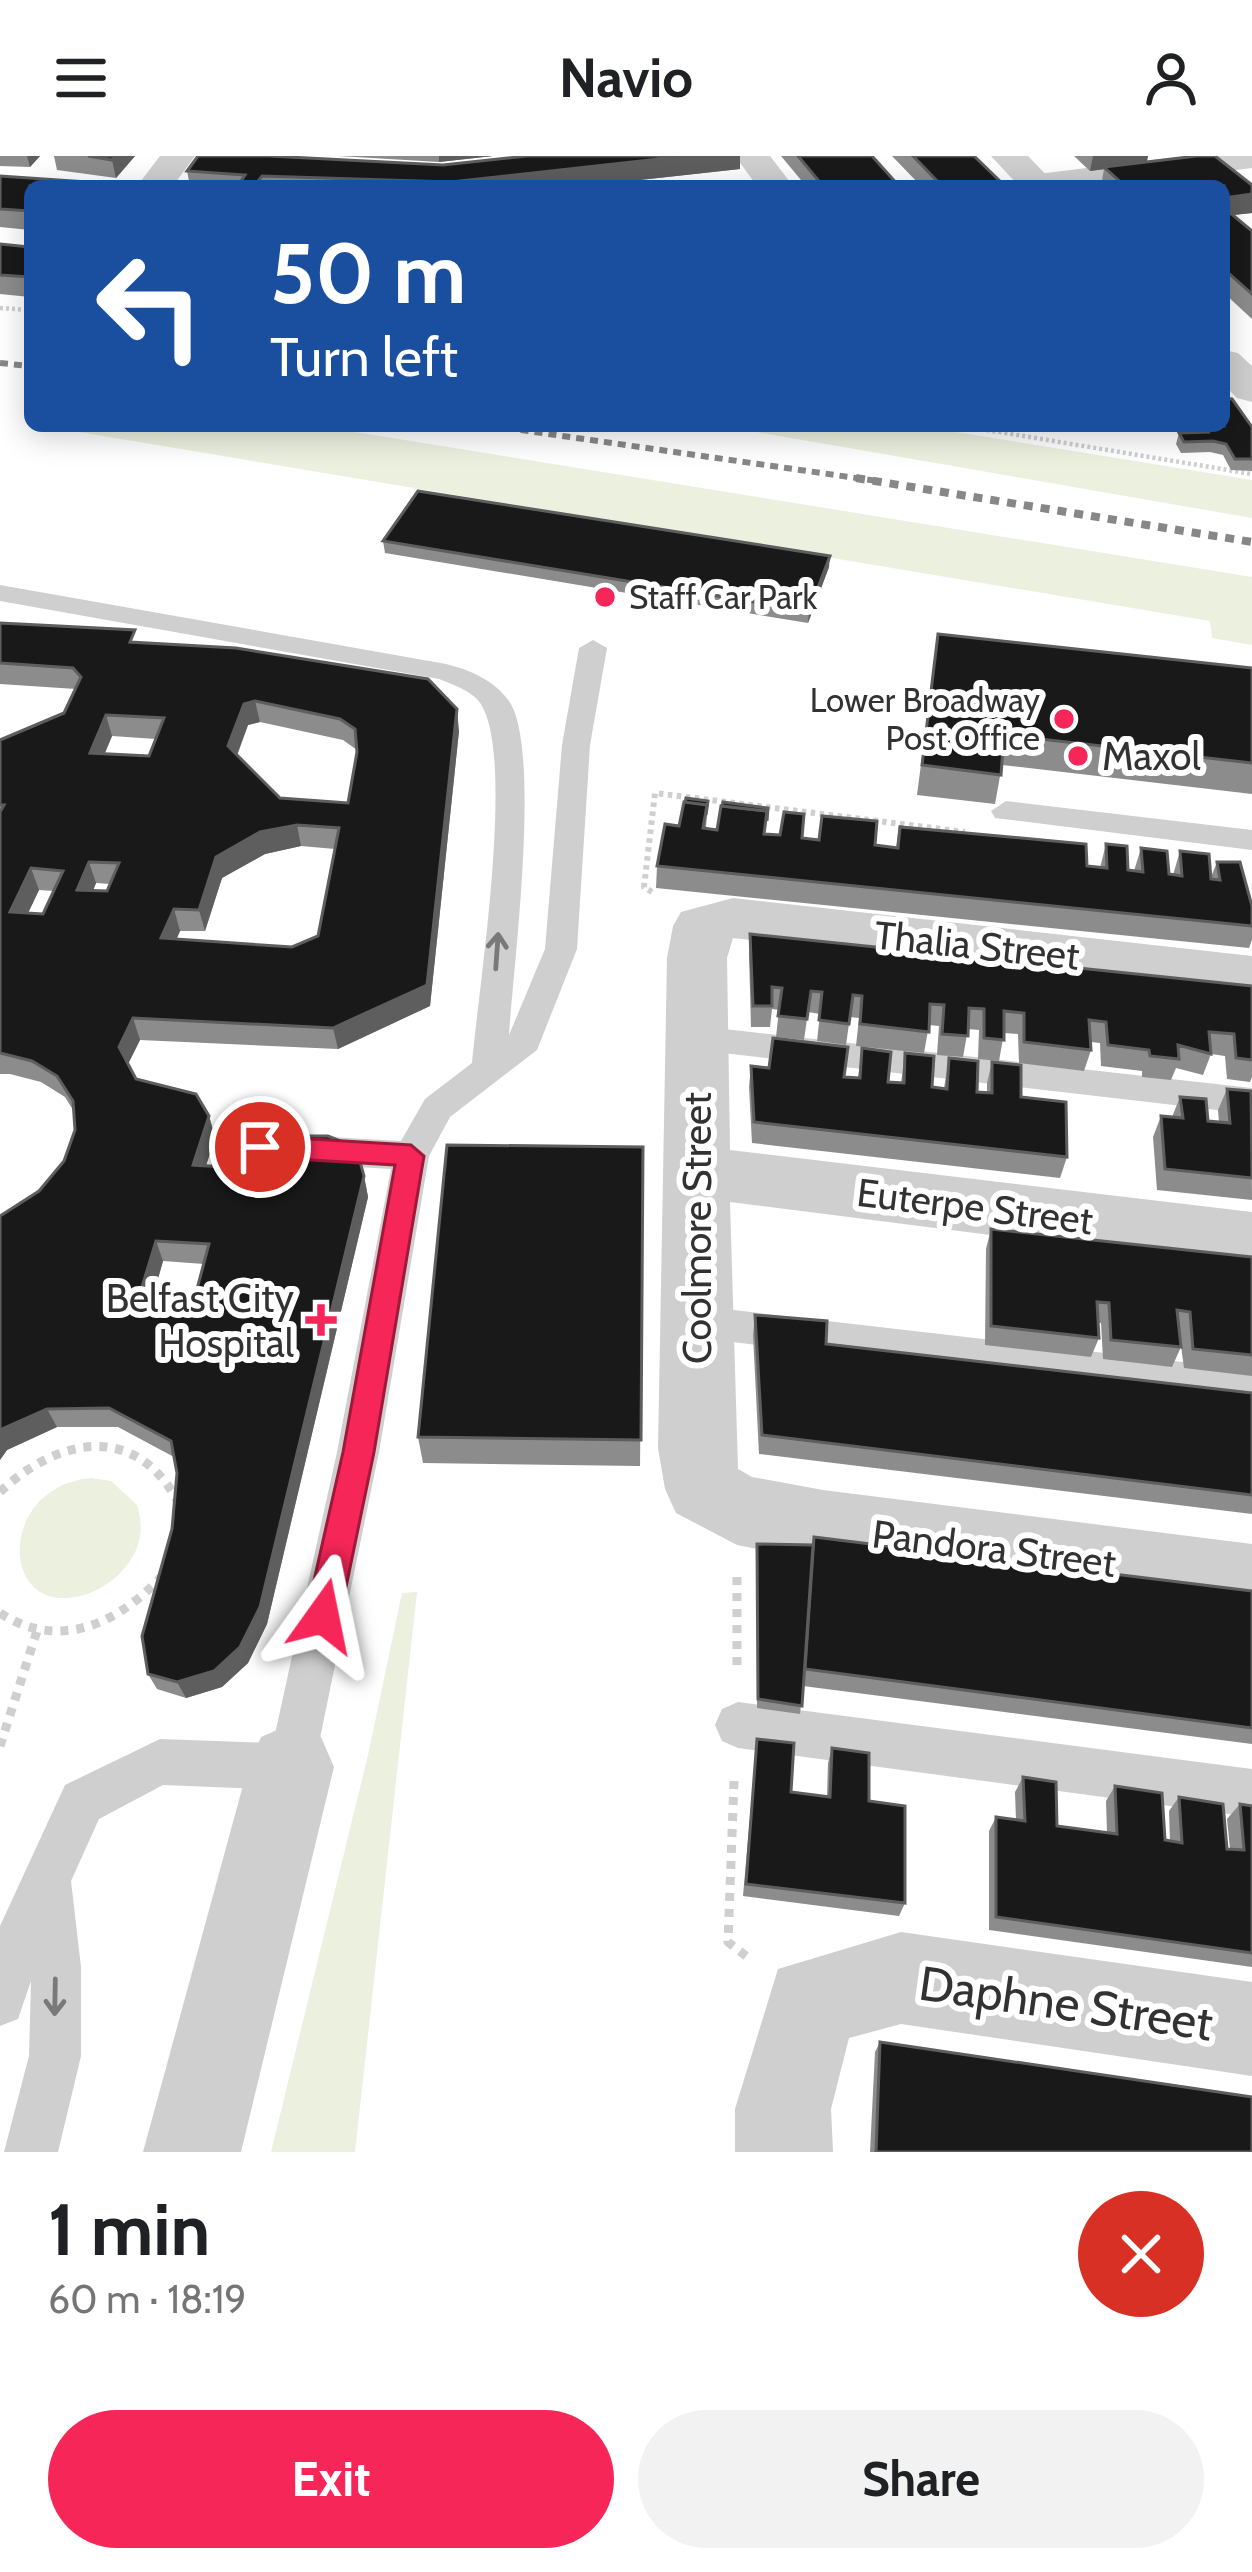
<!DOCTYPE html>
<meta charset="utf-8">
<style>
:root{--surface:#fff;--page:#f2f2f2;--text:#202124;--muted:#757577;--accent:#f72658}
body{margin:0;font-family:Cabin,sans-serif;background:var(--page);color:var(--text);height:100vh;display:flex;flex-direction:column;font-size:45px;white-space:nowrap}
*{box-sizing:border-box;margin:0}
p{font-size:39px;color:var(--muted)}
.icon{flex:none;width:66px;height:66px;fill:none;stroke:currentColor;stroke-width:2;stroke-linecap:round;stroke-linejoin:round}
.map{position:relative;height:1996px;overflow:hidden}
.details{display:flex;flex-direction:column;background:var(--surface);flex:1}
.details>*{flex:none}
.banner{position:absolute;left:24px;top:24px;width:1206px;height:252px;border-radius:18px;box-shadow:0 6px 30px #0003;background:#1a4fa0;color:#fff;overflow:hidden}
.pin{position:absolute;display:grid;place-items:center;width:102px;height:102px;color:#fff;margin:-51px;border:6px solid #fff;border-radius:50%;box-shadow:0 3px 12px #0007}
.me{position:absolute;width:132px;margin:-66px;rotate:12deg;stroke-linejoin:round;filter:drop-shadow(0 0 9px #0008)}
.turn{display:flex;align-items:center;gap:42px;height:252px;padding:0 48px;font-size:54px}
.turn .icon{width:156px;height:156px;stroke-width:2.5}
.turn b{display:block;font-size:84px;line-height:102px}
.round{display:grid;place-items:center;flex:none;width:126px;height:126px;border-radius:63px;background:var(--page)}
.summary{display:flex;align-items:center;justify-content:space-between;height:204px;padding:0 48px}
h1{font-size:72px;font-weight:700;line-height:90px}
.button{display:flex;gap:24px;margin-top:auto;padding:24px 48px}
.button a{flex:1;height:138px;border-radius:72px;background:var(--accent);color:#fff;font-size:48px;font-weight:700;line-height:138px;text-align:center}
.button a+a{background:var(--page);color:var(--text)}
header{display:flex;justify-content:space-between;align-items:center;height:156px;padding:0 48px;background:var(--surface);font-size:54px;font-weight:700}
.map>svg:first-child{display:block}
</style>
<header><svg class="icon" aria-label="menu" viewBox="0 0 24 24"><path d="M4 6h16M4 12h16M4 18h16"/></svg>Navio<svg class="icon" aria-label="person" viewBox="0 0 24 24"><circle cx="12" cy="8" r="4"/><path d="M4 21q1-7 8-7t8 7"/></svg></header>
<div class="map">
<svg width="1252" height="1996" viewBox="0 0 1252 1996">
<rect width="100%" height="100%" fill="#fff"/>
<!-- green -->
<g fill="#ebf0df">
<path d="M 43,270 L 318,270 L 1252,421 L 1252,489 L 1212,482 L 1210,465 Z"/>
<path d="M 919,270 L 1252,324 L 1252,362 L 728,271 Z"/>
<path d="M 91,1322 L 111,1325 L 137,1349 C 145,1375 140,1396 121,1416 C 106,1432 85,1442 63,1442 C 0,1443 3,1330 91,1322 Z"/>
<path d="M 417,1436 L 355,1996 L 271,1996 L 368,1599 L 402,1437 Z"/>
</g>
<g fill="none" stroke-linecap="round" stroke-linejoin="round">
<!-- path-far2 -->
<g stroke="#cfcfcf" stroke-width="4.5" stroke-dasharray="3 3" stroke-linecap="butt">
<path d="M 0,152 L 30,154"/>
<path d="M 963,270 L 1252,318"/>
</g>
<!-- path-far1 -->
<path stroke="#cfcfcf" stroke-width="6" stroke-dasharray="4.5 4.5" stroke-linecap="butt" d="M 652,736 L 644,731 L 655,637 L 965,676"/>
<!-- path -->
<g stroke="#cfcfcf" stroke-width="9" stroke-dasharray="8 8" stroke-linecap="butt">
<path d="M 0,1336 C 57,1282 134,1266 177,1344"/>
<path d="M 737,1421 L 737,1514"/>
<path d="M 0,1457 C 58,1495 118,1468 161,1421"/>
<path d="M 0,1590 L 37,1475"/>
<path d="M 734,1625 L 728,1786 L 750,1803"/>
</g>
<!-- service -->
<g fill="#cfcfcf" fill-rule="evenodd">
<path d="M 0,429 L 446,508 C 470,514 494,524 509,545 C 542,593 513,814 509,879 L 545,793 L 562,589 L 579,492 L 593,484 L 607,492 L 590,589 L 577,793 L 537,894 L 450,961 L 429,1000 L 379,1296 L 314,1611 L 307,1627 L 291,1634 L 163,1629 L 99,1663 L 71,1725 L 81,1811 L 81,1900 L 58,1996 L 4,1996 L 29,1900 L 31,1825 L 18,1863 L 0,1870 L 0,1770 L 65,1629 L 160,1583 L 273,1587 L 337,1296 L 391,1013 L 259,1005 L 246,1001 L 241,991 L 246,981 L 259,977 L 401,985 L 425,943 L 472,907 C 479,830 513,616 484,554 C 477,536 456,530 439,523 L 0,445 Z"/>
<path d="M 1006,645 L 1252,674 L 1252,694 L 995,662 L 991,655 Z"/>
<path d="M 697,870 L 1252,932 L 1252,958 L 697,894 L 685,891 L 680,882 L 685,873 Z"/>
<path d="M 698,1150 L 1252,1214 L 1252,1248 L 698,1182 L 684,1178 L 679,1166 L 684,1154 Z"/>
<path d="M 738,1546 L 1252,1613 L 1252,1661 L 738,1592 L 722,1585 L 715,1569 L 722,1553 Z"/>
</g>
<!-- minor -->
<g fill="#cfcfcf" fill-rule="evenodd">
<path d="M 160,0 L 195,0 L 173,30 L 137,30 Z"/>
<path d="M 735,0 L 770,0 L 793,30 L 757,30 Z"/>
<path d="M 1185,0 L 1252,0 L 1252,12 L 1113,30 L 1020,29 L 1026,22 L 1038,18 Z"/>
<path d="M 733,742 L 1252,800 L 1252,842 L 733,782 L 727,802 L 730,994 L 1252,1056 L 1252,1112 L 730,1046 L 738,1313 L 752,1321 L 823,1334 L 1252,1388 L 1252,1462 L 823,1406 L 737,1389 L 676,1357 L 665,1333 L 658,1292 L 667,802 L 673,770 L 681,756 Z"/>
<path d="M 291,1568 L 321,1581 L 334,1611 L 241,1996 L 143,1996 L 248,1611 L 261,1581 Z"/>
<path d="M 901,1776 L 1252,1826 L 1252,1920 L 901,1868 L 849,1882 L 831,1953 L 833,1996 L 735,1996 L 735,1953 L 778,1813 Z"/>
</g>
<!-- tertiary -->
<g fill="#cfcfcf" fill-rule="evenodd">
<path d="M 991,0 L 1028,0 L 1057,30 L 1019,30 Z"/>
<path d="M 1224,194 L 1238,197 L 1252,210 L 1252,246 L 1237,242 L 1224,229 Z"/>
</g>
<!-- rail-far1 -->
<g stroke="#878787" stroke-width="6" stroke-dasharray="8 6" stroke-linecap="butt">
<path d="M 0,207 L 30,210"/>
<path d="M 493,270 L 877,325"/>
</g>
<!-- rail -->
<path stroke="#878787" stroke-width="8" stroke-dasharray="9 8" stroke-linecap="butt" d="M 856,322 L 1252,386"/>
</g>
<!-- wall -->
<g fill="#8c8c8c" fill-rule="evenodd">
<path d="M 0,0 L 40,0 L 30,11 L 0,10 Z"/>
<path d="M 54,0 L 135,0 L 116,22 L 57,14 Z"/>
<path d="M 338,0 L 493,0 L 439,6 Z"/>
<path d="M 781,0 L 872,0 L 899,30 L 806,30 Z"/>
<path d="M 892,0 L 974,0 L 1005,30 L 921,30 Z"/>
<path d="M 1074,0 L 1148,0 L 1147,6 L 1252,29 L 1252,57 L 1233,59 L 1252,75 L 1252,163 L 1224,137 L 1224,30 L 1101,30 L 1104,13 L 1090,15 Z"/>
<path d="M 443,9 L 740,13 L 585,30 L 190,30 L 187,15 Z"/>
<path d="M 0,20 L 118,28 L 119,30 L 30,30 L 30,74 L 0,71 Z"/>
<path d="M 0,88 L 30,91 L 30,141 L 0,138 Z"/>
<path d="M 1076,270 L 1093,270 L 1092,276 L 1076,274 Z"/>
<path d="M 1186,270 L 1252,271 L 1252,315 L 1231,314 L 1223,299 L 1210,296 L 1181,297 L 1176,288 L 1179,277 L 1199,276 L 1196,271 Z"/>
<path d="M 383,385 L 829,411 L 808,467 L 385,397 Z"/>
<path d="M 0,467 L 138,486 L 459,575 L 430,850 L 338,893 L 140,884 L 128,908 L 136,923 L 209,960 L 215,981 L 206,1010 L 364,1020 L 368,1041 L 267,1468 L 248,1507 L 222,1531 L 186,1542 L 157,1533 L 148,1518 L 172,1373 L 177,1317 L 174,1301 L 118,1271 L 57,1271 L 7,1294 L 0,1304 L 0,1060 L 39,1035 L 64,1005 L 75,974 L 73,954 L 65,941 L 41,926 L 10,918 L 0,918 L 0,584 L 64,557 L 76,533 L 0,528 ZM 260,566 L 343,584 L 357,594 L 348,647 L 280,642 L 237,600 L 248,569 ZM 112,580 L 156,583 L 149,600 L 105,597 ZM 301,690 L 335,693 L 318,780 L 292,791 L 176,783 L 180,775 L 205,775 L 222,722 L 265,698 ZM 96,727 L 110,728 L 107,735 L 93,734 ZM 39,734 L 54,735 L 43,758 L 28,757 ZM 163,1105 L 204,1108 L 193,1148 L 152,1145 Z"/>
<path d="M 938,478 L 1252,512 L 1252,638 L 1002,609 L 995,648 L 917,639 Z"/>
<path d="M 708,645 L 706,672 L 896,691 L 899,669 L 1100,712 L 1106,688 L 1128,714 L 1134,715 L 1141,692 L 1169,718 L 1173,719 L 1180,695 L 1211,721 L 1217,706 L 1252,750 L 1252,784 L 1249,792 L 656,732 L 657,710 L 679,670 Z"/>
<path d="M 750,778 L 1252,830 L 1252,921 L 1250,926 L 1227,923 L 1225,900 L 1211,898 L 1203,919 L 1176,912 L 1171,924 L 1142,921 L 1142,915 L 1101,910 L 1100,887 L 1091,886 L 1091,894 L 1084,915 L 1019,907 L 1018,878 L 1004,877 L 999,905 L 978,903 L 979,874 L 968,873 L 963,901 L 937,899 L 939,870 L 929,869 L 924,897 L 856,890 L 859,862 L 850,861 L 846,889 L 817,885 L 820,858 L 808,856 L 804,884 L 776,881 L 779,854 L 772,853 L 770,871 L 751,871 L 749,799 Z"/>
<path d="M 862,892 L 888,926 L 901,927 L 905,897 L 932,931 L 944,932 L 949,902 L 977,936 L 987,937 L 987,927 L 992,906 L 1067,1001 L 1060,1022 L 752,987 L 749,931 L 751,910 L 858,922 Z"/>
<path d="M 1227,933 L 1251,935 L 1252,1044 L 1157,1034 L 1153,981 L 1161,960 L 1172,961 L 1180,941 L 1208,965 L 1219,966 L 1218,954 Z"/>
<path d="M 643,991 L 640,1310 L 423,1307 L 418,1281 Z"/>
<path d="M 991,1073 L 1252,1101 L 1252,1220 L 1184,1212 L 1179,1175 L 1181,1191 L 1172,1211 L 1103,1203 L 1101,1167 L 1098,1167 L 1099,1182 L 1091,1201 L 985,1189 L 986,1093 Z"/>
<path d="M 755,1159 L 826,1188 L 1252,1237 L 1252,1358 L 759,1298 L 753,1179 Z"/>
<path d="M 814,1381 L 1252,1435 L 1252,1588 L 803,1530 L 800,1558 L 757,1552 L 757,1388 L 813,1389 Z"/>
<path d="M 757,1583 L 791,1636 L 827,1641 L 828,1607 L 832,1592 L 869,1645 L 905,1747 L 899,1760 L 743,1740 Z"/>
<path d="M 1023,1621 L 1057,1670 L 1107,1677 L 1106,1645 L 1115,1630 L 1165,1684 L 1170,1685 L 1169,1655 L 1179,1641 L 1227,1693 L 1230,1693 L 1227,1663 L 1240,1648 L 1252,1650 L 1252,1811 L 989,1774 L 989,1675 L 996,1661 L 1016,1664 L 1015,1636 Z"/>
<path d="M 880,1886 L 1252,1996 L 870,1996 L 875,1896 Z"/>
</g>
<!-- shaded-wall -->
<g fill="#5e5e5e">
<path d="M 27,0 L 40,0 L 30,11 Z"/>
<path d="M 115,0 L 135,0 L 116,22 L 112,4 Z"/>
<path d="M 439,0 L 493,0 L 439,6 Z"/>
<path d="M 686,0 L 740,0 L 740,13 L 585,30 L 452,30 L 451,26 Z"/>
<path d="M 1093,0 L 1148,0 L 1146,8 L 1090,15 Z"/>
<path d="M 1252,38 L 1252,57 L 1224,60 L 1224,42 Z"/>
<path d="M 830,400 L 829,411 L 808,467 L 809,455 Z"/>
<path d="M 255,545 L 260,566 L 248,569 L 232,612 L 228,590 L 244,548 Z"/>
<path d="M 457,553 L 459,575 L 430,850 L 338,893 L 333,872 Z"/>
<path d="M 106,559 L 112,580 L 96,618 L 90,597 Z"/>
<path d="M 297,669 L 301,690 L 265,698 L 222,722 L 205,775 L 199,754 L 216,701 L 260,676 Z"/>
<path d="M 89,706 L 96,727 L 85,755 L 77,734 Z"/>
<path d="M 31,712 L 39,734 L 18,778 L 10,756 Z"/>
<path d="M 174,753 L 180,775 L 168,804 L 161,782 Z"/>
<path d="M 133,862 L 140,884 L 126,912 L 119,891 Z"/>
<path d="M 209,960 L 215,981 L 200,1029 L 193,1009 Z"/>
<path d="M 364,1020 L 368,1041 L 267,1468 L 248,1507 L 222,1531 L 186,1542 L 177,1526 Z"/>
<path d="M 156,1085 L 163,1105 L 146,1164 L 138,1144 Z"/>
<path d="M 47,1253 L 57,1271 L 7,1294 L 0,1304 L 0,1274 Z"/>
</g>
<!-- building -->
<g fill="#191919" stroke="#5e5e5e" stroke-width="3" fill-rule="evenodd">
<path d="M 88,0 L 115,0 L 112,4 Z"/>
<path d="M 198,0 L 269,0 L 443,9 L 527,0 L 686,0 L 451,26 L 262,20 L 255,29 L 239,28 L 245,19 L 187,15 Z"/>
<path d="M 798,0 L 872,0 L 899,30 L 823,30 Z"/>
<path d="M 913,0 L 974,0 L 1005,30 L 942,30 Z"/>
<path d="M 1197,0 L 1215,0 L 1252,29 L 1252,38 L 1224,42 L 1224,30 L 1125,30 L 1104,11 Z"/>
<path d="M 0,20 L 118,28 L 117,30 L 30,30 L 30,55 L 0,53 Z"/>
<path d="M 1224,55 L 1228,55 L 1252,75 L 1252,138 L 1224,113 Z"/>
<path d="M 0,88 L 30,91 L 30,121 L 0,119 Z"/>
<path d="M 1224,242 L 1232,243 L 1252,271 L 1252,303 L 1235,303 L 1226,288 L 1213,285 L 1184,286 L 1179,277 L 1208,276 L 1204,270 L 1224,270 Z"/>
<path d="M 418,335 L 830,400 L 809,455 L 383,385 Z"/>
<path d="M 0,467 L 135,474 L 130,486 L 236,492 L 428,523 L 457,553 L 427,829 L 333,872 L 133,862 L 119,891 L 136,923 L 196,938 L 209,960 L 193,1009 L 258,1013 L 289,980 L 328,980 L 356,991 L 364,1020 L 260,1451 L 240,1491 L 214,1515 L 177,1526 L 148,1518 L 142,1480 L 172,1373 L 177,1317 L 171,1285 L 109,1252 L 47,1253 L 0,1274 L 0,1060 L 39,1035 L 64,1005 L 75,974 L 73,945 L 57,920 L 32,905 L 0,897 L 0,656 L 4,649 L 0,649 L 0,584 L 64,557 L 81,521 L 73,512 L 0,507 ZM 255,545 L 340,563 L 355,573 L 357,596 L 348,647 L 280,642 L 228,590 L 244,548 ZM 106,559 L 164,562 L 149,600 L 90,597 ZM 297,669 L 339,672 L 318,780 L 292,791 L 161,782 L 174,753 L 199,754 L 216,701 L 260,676 ZM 89,706 L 119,707 L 107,735 L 77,734 ZM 31,712 L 63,715 L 43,758 L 10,756 ZM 156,1085 L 209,1088 L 193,1148 L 138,1144 Z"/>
<path d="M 938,478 L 1252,512 L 1252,607 L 1004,579 L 1001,619 L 922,609 Z"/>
<path d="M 686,642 L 708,645 L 706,659 L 707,649 L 685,647 Z"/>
<path d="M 684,646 L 707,649 L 703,672 L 717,674 L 721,650 L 767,655 L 764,678 L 780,679 L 784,656 L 804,658 L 802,682 L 819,684 L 822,660 L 877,665 L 875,689 L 898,692 L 900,671 L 1086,688 L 1087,710 L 1107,712 L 1106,688 L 1127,690 L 1128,714 L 1143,716 L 1141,692 L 1167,695 L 1169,718 L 1182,720 L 1180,695 L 1209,698 L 1211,723 L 1220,724 L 1217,706 L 1240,706 L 1252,750 L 1252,770 L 657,710 L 665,668 L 679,670 Z"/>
<path d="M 723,646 L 768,652 L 767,665 L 767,655 L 722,650 Z"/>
<path d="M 750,778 L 1252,830 L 1252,904 L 1236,902 L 1234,878 L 1209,876 L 1211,898 L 1178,889 L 1179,903 L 1150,900 L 1149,894 L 1108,889 L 1106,866 L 1089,864 L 1091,894 L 1024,886 L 1024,857 L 1004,855 L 1004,884 L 984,882 L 984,853 L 969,852 L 968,880 L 942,878 L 944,849 L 930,848 L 929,876 L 860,868 L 862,840 L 853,839 L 849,868 L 819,864 L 822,836 L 811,835 L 807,863 L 778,860 L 782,832 L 772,831 L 772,850 L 753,850 Z"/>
<path d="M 773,882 L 848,891 L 844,921 L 860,922 L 862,892 L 891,896 L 888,926 L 904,927 L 905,897 L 934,900 L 932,931 L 947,933 L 949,902 L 978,905 L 977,936 L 992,937 L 992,906 L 1021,909 L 1021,941 L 1066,946 L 1067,1001 L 754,966 L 751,910 L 769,912 Z"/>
<path d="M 1227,933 L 1251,935 L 1252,1022 L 1165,1013 L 1161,960 L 1183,962 L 1180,941 L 1206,943 L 1208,965 L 1230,967 Z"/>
<path d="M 447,989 L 643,991 L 641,1284 L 418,1281 Z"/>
<path d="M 991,1073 L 1252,1101 L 1252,1199 L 1193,1193 L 1190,1156 L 1177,1154 L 1181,1191 L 1111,1184 L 1109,1147 L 1097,1146 L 1099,1182 L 991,1170 Z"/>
<path d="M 755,1159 L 827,1165 L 826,1188 L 1252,1237 L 1252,1339 L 762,1279 Z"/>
<path d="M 814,1381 L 1252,1435 L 1252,1572 L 805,1513 Z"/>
<path d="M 757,1388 L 813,1389 L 802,1550 L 758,1543 Z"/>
<path d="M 757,1583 L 794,1587 L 791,1636 L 830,1641 L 832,1592 L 869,1597 L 869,1645 L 905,1650 L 905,1747 L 746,1728 Z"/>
<path d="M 1023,1621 L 1056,1626 L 1057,1670 L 1117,1678 L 1115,1630 L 1162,1637 L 1165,1684 L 1182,1687 L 1179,1641 L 1223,1648 L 1227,1693 L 1244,1694 L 1240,1648 L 1252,1650 L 1252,1797 L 996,1761 L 996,1661 L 1025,1665 Z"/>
<path d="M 880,1886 L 1252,1941 L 1252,1996 L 876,1996 Z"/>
</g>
<!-- one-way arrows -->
<defs><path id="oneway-shaft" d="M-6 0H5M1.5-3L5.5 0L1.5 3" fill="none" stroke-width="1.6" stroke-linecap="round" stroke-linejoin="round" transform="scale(3)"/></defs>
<g stroke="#797979">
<use href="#oneway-shaft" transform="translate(497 795) rotate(-86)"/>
<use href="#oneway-shaft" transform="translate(55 1841) rotate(91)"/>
</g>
<!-- route -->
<path fill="#f72658" stroke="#a11939" stroke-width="3" d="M 260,980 L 411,989 L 424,1000 L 374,1296 L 340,1460 L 335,1471 L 323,1476 L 311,1471 L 306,1460 L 343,1296 L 395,1009 L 260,1001 L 246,991 Z"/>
<!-- markers -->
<g fill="#f72658" stroke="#fff" stroke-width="4.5">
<circle cx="605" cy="441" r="12"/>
<circle cx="1064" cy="563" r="12"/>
<circle cx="1078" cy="600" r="12"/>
<path d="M315 1146h12v12h12v12h-12v12h-12v-12h-12v-12h12z"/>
</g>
<g text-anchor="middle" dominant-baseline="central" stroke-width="12" stroke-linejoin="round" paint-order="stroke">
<!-- far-poi labels -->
<g font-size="33" fill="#323232" stroke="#fff" text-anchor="start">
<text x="629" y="441">Staff Car Park</text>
<text x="1040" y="544" text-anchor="end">Lower Broadway<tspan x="1040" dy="38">Post Office</tspan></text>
</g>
<!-- poi labels -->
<g font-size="39" fill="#323232" stroke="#fff" text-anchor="start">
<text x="1102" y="600">Maxol</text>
<text x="294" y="1142" text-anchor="end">Belfast City<tspan x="294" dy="45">Hospital</tspan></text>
</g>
<!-- street labels -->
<g font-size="39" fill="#323232" stroke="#fff">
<text transform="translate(977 789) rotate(6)">Thalia Street</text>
<text transform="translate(975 1050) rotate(7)">Euterpe Street</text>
<text transform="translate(697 1072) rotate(-90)">Coolmore Street</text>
<text transform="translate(994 1392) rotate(7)">Pandora Street</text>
</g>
<!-- near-street labels -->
<g font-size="48" fill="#323232" stroke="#fff">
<text transform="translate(1066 1847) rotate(8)">Daphne Street</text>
</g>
</g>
</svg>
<div class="pin" style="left:260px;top:991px;background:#d93025"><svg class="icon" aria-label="arrive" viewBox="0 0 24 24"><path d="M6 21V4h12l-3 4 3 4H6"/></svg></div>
<svg class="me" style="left:323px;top:1460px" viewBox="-20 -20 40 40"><path d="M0-17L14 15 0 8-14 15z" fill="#f72658" stroke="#fff" stroke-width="4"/></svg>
<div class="banner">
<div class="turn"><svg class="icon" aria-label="left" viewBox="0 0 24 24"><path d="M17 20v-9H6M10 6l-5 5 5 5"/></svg><div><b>50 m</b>Turn left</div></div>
</div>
</div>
<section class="details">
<div class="summary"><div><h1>1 min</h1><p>60 m · 18:19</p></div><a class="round" style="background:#d93025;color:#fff"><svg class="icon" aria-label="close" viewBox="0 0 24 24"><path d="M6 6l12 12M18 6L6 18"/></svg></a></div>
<div class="button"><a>Exit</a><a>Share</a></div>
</section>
